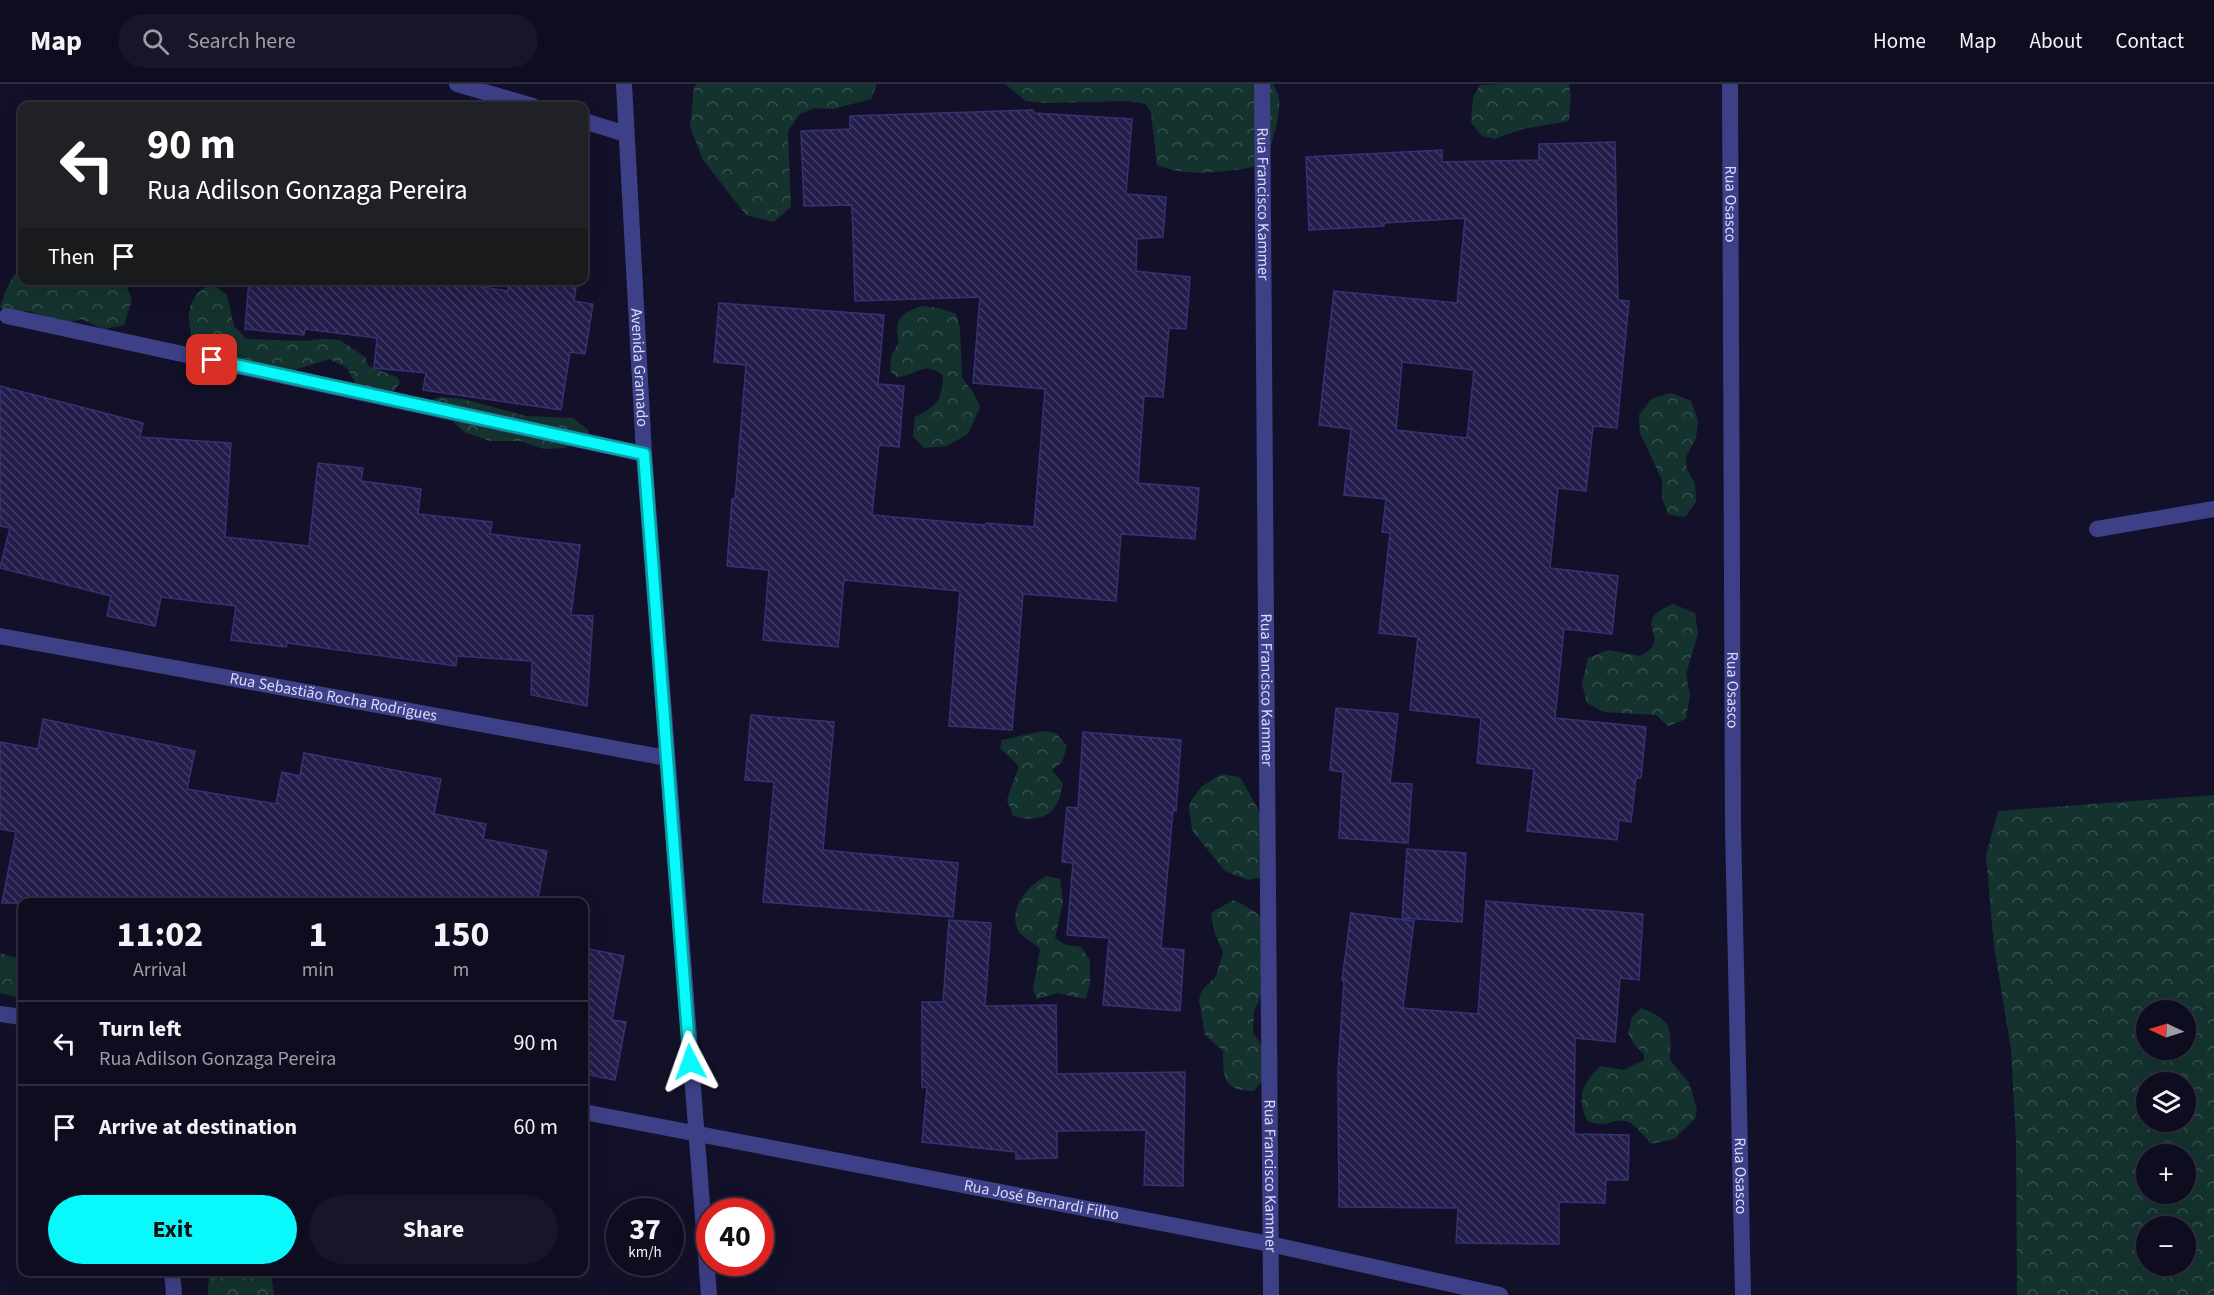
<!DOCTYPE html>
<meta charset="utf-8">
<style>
:root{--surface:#0e0d1f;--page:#171628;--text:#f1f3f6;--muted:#9b9ca4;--line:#2e2d3d;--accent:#09f8fb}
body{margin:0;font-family:"Source Sans 3",sans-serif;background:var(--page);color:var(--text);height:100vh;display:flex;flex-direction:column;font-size:22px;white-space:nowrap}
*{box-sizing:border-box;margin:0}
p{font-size:20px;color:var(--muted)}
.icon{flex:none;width:33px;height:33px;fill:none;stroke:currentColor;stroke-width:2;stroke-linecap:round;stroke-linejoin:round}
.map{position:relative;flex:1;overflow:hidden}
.details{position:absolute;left:18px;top:814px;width:570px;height:378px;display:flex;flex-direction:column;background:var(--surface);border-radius:12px;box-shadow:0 6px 24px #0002,0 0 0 2px var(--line)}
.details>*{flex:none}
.guide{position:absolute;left:18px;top:18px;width:570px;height:183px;border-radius:12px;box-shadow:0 6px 24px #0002,0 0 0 2px var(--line);background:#202124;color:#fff;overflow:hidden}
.needle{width:39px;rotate:274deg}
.tools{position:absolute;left:2136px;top:916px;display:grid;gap:12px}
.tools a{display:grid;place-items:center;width:60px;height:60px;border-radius:50%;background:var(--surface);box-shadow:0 6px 24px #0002,0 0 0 2px var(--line);font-size:30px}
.speed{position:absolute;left:606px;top:1114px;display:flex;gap:12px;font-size:30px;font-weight:700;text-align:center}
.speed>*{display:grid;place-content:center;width:78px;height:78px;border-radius:50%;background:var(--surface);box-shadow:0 6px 24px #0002,0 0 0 2px var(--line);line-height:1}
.speed small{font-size:15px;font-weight:400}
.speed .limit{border:9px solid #d22;background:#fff;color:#111}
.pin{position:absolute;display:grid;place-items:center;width:51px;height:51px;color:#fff;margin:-26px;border-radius:12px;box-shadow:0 3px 9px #0006}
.me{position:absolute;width:66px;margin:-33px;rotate:356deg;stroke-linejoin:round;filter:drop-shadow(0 0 4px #0008)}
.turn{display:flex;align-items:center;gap:21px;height:126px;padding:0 30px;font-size:27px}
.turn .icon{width:78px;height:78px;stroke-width:2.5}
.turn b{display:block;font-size:42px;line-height:51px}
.then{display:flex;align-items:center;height:57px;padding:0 30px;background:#0003;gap:12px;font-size:22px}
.eta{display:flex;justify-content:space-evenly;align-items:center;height:102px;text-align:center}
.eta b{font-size:36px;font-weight:700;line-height:42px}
.cta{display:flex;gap:12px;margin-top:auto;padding:12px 30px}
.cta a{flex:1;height:69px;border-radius:36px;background:var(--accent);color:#111;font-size:24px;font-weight:700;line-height:69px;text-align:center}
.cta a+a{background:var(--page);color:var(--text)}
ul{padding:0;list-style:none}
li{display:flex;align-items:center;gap:18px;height:84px;padding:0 30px;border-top:2px solid var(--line)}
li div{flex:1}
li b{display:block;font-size:22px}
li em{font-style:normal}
header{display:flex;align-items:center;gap:36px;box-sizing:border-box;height:84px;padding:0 30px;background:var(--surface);border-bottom:2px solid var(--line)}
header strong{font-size:28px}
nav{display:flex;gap:33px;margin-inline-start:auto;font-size:21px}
.search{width:420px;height:54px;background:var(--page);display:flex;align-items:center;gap:15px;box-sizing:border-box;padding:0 21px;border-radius:33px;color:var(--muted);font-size:22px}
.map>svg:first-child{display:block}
</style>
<header>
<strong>Map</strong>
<div class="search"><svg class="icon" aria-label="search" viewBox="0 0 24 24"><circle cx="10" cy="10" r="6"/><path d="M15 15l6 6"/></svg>Search here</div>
<nav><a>Home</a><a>Map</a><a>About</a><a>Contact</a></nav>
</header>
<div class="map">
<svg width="2214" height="1211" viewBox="0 0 2214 1211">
<defs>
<pattern id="forest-crowns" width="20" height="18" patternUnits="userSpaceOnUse" patternTransform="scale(1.5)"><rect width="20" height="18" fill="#14332f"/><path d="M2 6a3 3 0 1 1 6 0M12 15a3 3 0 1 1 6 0" fill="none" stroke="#36504e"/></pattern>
<pattern id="building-back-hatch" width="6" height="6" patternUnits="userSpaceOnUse" patternTransform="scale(1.5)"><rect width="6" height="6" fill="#221d4a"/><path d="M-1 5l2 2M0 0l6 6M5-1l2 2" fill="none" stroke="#423d65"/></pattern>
</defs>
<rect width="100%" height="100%" fill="#131129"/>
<!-- forest -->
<g fill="url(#forest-crowns)" fill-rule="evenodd">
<path d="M 697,0 L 877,0 L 871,15 L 833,25 L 814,24 L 800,30 L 788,47 L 791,123 L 774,138 L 746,131 L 703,76 L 690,43 L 694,3 Z"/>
<path d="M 1005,0 L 1273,0 C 1275,4 1278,9 1279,14 C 1281,33 1271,65 1262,81 C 1228,88 1189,94 1157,81 L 1151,29 L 1146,20 L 1129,17 L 1048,19 L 1026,17 Z"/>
<path d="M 1504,0 L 1569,0 L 1571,11 L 1569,37 L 1522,45 L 1495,55 L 1482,52 L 1471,38 L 1473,13 L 1480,1 Z"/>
<path d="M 22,184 L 22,196 L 61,197 L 79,201 L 86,197 L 124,197 L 132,215 L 124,241 L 104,245 L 81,235 L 52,243 C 34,228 33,223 10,230 L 0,223 C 5,209 10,192 22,184 Z"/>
<path d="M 211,199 L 227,211 L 234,242 L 246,255 L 303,257 L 323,255 L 340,256 L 365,273 L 368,282 L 397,293 L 400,298 L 392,310 L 357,302 L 347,284 L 329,275 L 267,295 L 199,273 C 192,253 182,231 196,211 C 199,207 207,203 211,199 Z"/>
<path d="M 922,222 L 938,224 L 956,230 L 960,244 L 962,294 L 973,308 L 980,323 L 968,350 L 947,362 L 924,364 L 913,352 L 915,333 C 935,324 943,316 943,292 C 925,275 917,292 897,293 L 890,287 L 891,273 L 899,258 C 893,236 901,229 922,222 Z"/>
<path d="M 1671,309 L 1691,317 L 1698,337 L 1696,354 L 1686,373 L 1687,385 L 1695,400 L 1696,418 L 1685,433 L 1669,431 L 1662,415 L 1662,396 L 1640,349 L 1639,331 L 1651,315 Z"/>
<path d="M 441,313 L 463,315 L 526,332 L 573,334 L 588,346 L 590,353 L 565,364 L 544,365 L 520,357 L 490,357 L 464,348 L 431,316 Z"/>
<path d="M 1673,520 L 1695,529 L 1698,550 L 1686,590 L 1690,611 L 1686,635 L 1668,642 L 1656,631 L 1604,628 L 1587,619 L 1582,600 L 1588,574 L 1608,566 L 1640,572 C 1644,569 1650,567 1652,563 C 1663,547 1633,537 1673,520 Z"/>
<path d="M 1042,647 L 1056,649 L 1067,662 L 1062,678 L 1052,686 L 1063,699 C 1058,730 1043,740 1013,732 L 1007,716 L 1019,682 L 1000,664 L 1002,656 Z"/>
<path d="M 1221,690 L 1240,693 L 1265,738 L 1263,793 L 1248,796 L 1225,787 L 1192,746 L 1189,723 L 1191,717 L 1201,703 Z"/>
<path d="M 2214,711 L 2214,1211 L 2017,1211 L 2016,1058 L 2011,965 L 1994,862 L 1986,772 L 1998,727 ZM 2146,927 L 2186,927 L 2186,966 L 2146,966 ZM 2146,999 L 2186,999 L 2186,1038 L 2146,1038 ZM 2146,1071 L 2186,1071 L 2186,1110 L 2146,1110 ZM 2146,1143 L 2186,1143 L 2186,1182 L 2146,1182 Z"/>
<path d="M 1047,792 L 1060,795 L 1063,818 L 1055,854 L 1066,861 L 1081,863 L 1090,876 L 1090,898 L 1086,915 L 1057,909 L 1037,915 L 1033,906 L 1040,865 C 1035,860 1026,855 1021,850 C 1004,829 1028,800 1047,792 Z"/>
<path d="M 1233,816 C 1268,832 1265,836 1273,871 L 1260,895 L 1262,909 L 1254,928 L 1253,948 L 1264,966 L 1270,987 L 1254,1007 C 1223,1007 1223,994 1223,967 L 1205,951 L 1199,916 L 1202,906 L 1216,892 L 1223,869 L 1214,847 L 1211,829 Z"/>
<path d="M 0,869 L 13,873 L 22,874 L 22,914 L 0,909 Z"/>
<path d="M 1641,924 C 1673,936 1671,944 1670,976 L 1689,999 L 1697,1025 L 1695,1035 L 1674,1055 L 1651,1060 C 1644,1053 1635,1039 1626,1037 C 1613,1034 1607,1045 1588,1037 C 1575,1014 1583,999 1600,982 L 1623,986 L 1644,976 L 1644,970 L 1634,960 L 1628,949 L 1632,933 Z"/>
<path d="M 209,1188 L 271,1188 L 274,1211 L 208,1211 Z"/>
</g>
<!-- building -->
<g fill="url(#building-back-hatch)" stroke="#373075" stroke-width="1.5" fill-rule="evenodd">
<path d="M 1033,26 L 1034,29 L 1132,35 L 1126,110 L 1166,113 L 1163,153 L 1137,155 L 1136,187 L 1190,193 L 1186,245 L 1169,244 L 1163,313 L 1144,312 L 1138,399 L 1199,404 L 1195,455 L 1121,450 L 1116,517 L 1023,510 L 1012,646 L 949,642 L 960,507 L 844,496 L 838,563 L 763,556 L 769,486 L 727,482 L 732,415 L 735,415 L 746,281 L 714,278 L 719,219 L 884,231 L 878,300 L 904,302 L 899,363 L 879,361 L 872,431 L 985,441 L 986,439 L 1034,443 L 1045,305 L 973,299 L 980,213 L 855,217 L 852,121 L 804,122 L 801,47 L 850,45 L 850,32 Z"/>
<path d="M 1615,58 L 1618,216 L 1629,217 L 1617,344 L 1593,342 L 1586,407 L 1558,404 L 1550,484 L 1618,492 L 1612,550 L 1564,545 L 1555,634 L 1646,643 L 1641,694 L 1636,694 L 1631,738 L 1619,736 L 1617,756 L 1527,747 L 1534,685 L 1477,679 L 1481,634 L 1410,626 L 1418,553 L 1379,549 L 1390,449 L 1382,448 L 1386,415 L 1344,411 L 1351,345 L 1319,341 L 1324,293 L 1334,207 L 1457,219 L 1465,134 L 1384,139 L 1384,142 L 1309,146 L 1306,73 L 1442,66 L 1442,78 L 1539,76 L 1539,60 ZM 1402,278 L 1474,286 L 1467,354 L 1396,346 Z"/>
<path d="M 249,196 L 437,196 L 508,207 L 509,196 L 577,196 L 574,217 L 593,220 L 585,270 L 570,268 L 561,326 L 423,306 L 426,289 L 374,284 L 377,254 L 305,245 L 304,251 L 245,245 Z"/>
<path d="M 0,302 L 143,339 L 140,353 L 231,359 L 225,453 L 309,462 L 318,379 L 363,384 L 361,397 L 421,405 L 418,430 L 492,438 L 490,450 L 580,461 L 571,531 L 593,532 L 587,622 L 531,611 L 532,577 L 457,572 L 456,582 L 287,559 L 286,563 L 231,556 L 236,522 L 161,513 L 155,542 L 107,532 L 111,512 L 0,484 L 10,444 L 0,442 Z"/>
<path d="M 1336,624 L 1398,630 L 1390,699 L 1412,700 L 1408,759 L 1339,754 L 1343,688 L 1330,686 Z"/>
<path d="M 751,631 L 834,638 L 823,766 L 958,779 L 953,833 L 763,818 L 774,698 L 745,696 Z"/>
<path d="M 43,635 L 195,667 L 187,705 L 276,720 L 282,688 L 300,692 L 304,669 L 441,695 L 434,730 L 486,740 L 483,755 L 547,767 L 537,819 L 2,819 L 16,748 L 0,745 L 0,658 L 38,665 Z"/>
<path d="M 1083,648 L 1181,656 L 1176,727 L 1173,726 L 1161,864 L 1184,866 L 1180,927 L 1103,921 L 1109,854 L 1067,851 L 1073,779 L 1062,778 L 1067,723 L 1078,724 Z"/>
<path d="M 1407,765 L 1466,769 L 1462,838 L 1402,834 Z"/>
<path d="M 1486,817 L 1643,830 L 1639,896 L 1620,894 L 1615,958 L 1575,954 L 1574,1050 L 1629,1051 L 1628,1096 L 1606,1096 L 1605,1119 L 1559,1118 L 1559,1160 L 1456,1159 L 1458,1124 L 1339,1123 L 1338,986 L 1344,897 L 1342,896 L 1351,829 L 1414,837 L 1403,924 L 1478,930 Z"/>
<path d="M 949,836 L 991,839 L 985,922 L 1056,921 L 1057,990 L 1185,988 L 1183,1102 L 1144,1101 L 1146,1046 L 1057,1047 L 1057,1074 L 1016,1075 L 1016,1068 L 922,1058 L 927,1003 L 922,1003 L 922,918 L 943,918 Z"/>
<path d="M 584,864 L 624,872 L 612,936 L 626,938 L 615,996 L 584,990 Z"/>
</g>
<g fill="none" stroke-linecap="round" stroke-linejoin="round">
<!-- service -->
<path stroke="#3d4087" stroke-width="16" d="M 2097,445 L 2214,425"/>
<!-- minor -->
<g stroke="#3d4087" stroke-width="16">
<path d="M 457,0 L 533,22"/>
<path id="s1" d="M 1262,0 L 1271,1211"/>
<path id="s2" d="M 1730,0 L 1733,743 L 1743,1211"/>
<path d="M 584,37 L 626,50"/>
<path d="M 7,232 L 644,370"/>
<path id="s3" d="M 0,552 L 667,674"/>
<path d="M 0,930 L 22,933"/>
<path id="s4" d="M 584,1028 L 1270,1160 L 1500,1211"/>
<path d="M 172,1188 L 174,1211"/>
</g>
<!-- tertiary -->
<path stroke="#3d4087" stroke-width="16" id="s5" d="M 624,0 L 644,370 L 709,1211"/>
</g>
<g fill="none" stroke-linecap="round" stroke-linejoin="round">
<defs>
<path id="route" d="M 212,276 L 644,370 L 690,978"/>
</defs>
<!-- route casing -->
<use href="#route" stroke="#06a1a3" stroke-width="15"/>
<!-- route -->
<use href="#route" stroke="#09f8fb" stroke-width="10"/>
</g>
<g text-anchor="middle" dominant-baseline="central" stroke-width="6" stroke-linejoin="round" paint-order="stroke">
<!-- street labels -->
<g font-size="16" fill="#dbdafe" stroke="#131129">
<text stroke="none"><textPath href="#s1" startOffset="120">Rua Francisco Kammer</textPath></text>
<text stroke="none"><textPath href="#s2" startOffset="120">Rua Osasco</textPath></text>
<text stroke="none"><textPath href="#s5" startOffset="284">Avenida Gramado</textPath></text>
<text stroke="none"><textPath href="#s1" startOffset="606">Rua Francisco Kammer</textPath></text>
<text stroke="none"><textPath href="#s2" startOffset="606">Rua Osasco</textPath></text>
<text stroke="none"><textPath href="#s3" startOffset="339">Rua Sebastião Rocha Rodrigues</textPath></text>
<text stroke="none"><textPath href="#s1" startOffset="1092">Rua Francisco Kammer</textPath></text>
<text stroke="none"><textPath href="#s2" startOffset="1092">Rua Osasco</textPath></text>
<text stroke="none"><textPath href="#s4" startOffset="466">Rua José Bernardi Filho</textPath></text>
</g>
</g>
</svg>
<div class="tools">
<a><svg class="needle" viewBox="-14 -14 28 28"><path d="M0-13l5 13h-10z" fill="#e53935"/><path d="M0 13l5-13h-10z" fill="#9b9ca4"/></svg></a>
<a><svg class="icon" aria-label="layers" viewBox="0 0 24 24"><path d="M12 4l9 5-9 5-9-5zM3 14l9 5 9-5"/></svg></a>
<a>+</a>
<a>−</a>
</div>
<div class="speed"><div>37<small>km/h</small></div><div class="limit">40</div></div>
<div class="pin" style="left:212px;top:276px;background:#d93025"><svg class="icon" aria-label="arrive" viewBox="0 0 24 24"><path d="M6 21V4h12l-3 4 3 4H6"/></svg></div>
<svg class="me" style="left:690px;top:978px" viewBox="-20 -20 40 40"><path d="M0-17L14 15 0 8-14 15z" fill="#09f8fb" stroke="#fff" stroke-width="4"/></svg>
<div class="guide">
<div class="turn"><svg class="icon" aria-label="left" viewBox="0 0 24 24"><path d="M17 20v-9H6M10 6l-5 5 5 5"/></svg><div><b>90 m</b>Rua Adilson Gonzaga Pereira</div></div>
<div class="then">Then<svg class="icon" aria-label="arrive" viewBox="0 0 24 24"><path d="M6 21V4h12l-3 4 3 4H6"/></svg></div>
</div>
<section class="details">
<div class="eta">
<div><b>11:02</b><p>Arrival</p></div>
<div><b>1</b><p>min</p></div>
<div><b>150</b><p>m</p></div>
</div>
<ul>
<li><svg class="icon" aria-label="left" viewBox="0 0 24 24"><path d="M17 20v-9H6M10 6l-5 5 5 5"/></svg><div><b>Turn left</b><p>Rua Adilson Gonzaga Pereira</p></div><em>90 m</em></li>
<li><svg class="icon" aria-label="arrive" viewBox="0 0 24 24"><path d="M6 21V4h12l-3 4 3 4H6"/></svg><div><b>Arrive at destination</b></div><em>60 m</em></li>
</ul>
<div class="cta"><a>Exit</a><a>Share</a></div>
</section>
</div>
